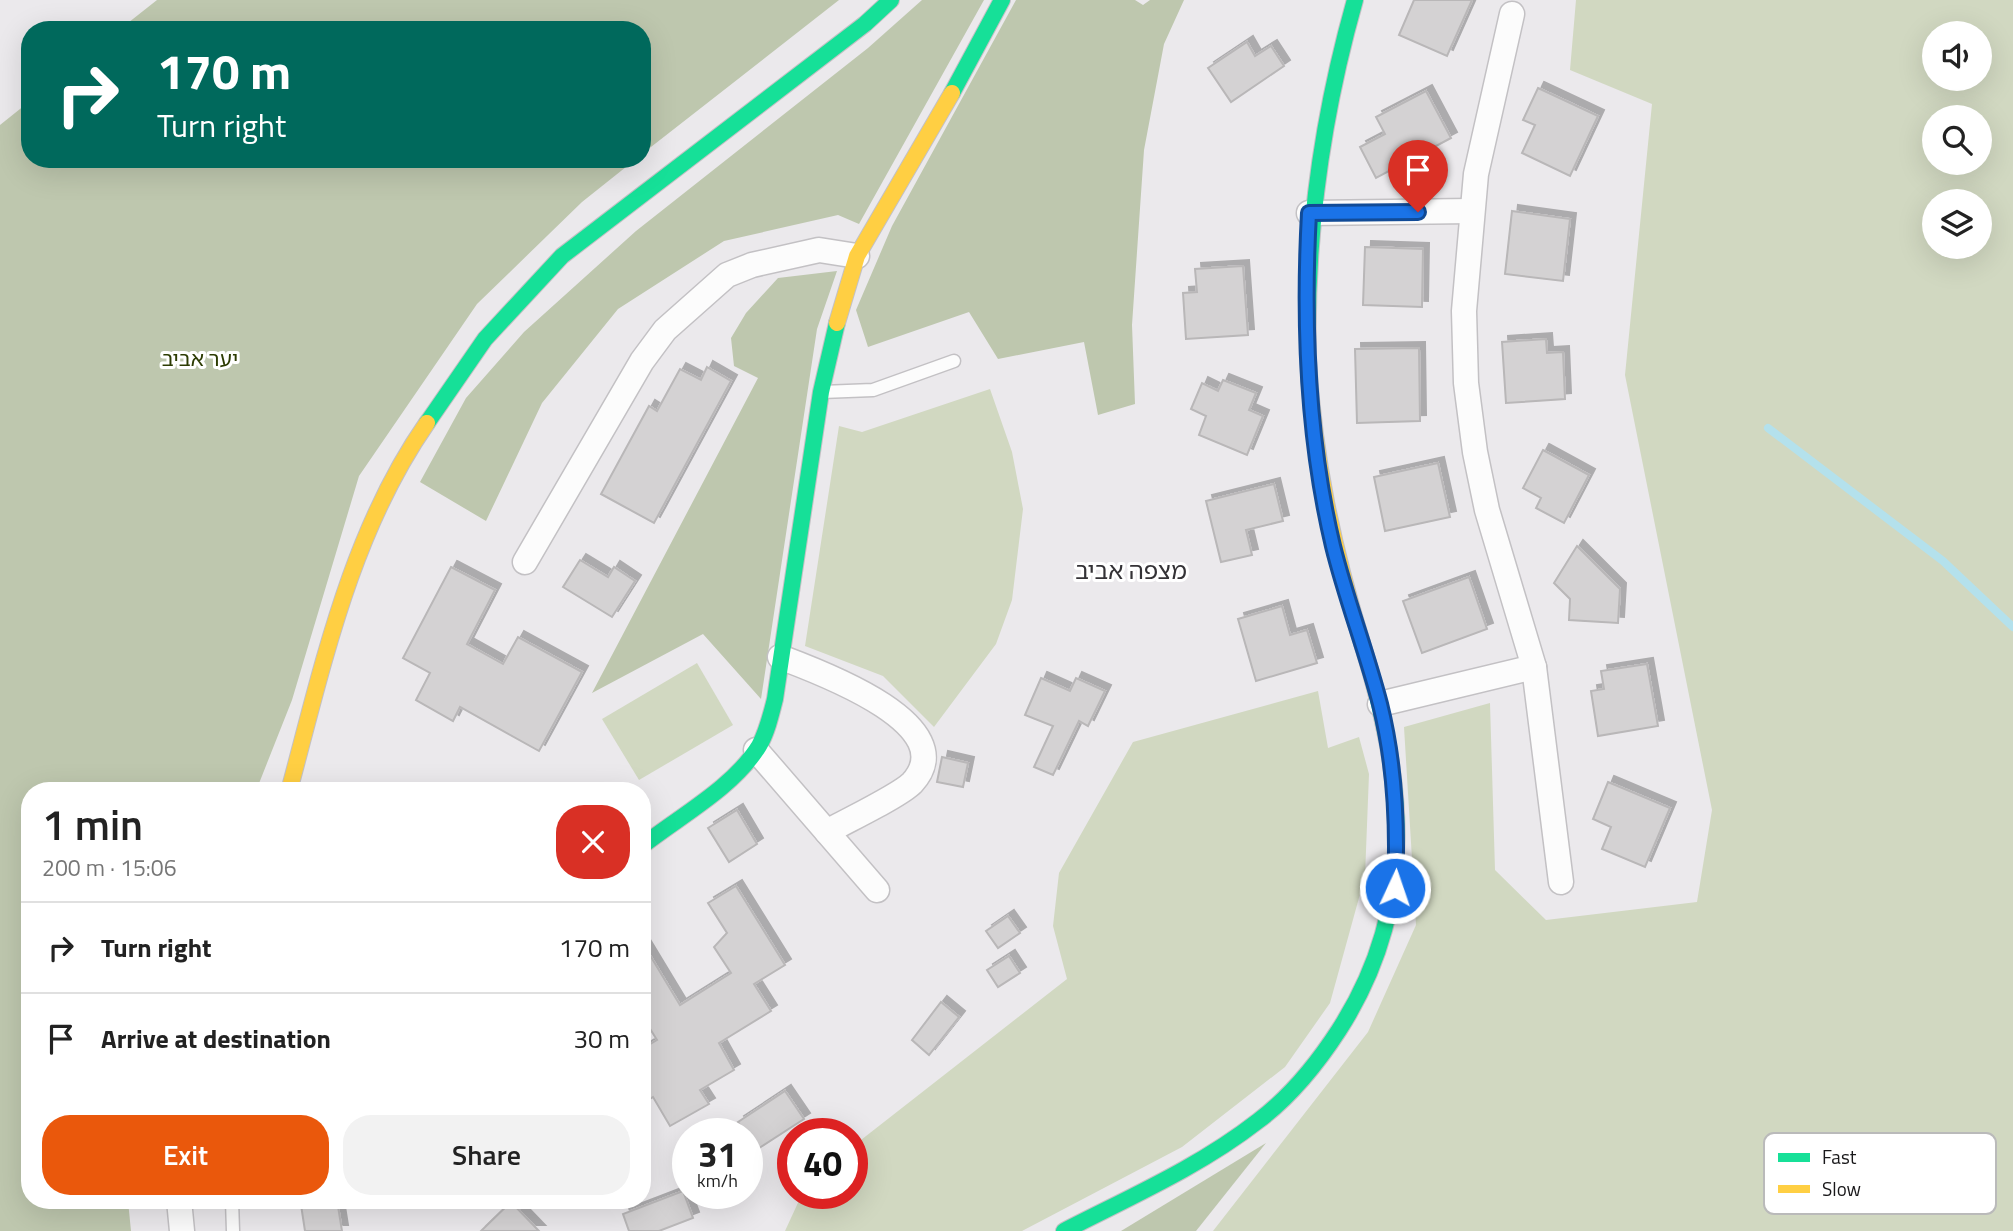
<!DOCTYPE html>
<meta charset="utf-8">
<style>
:root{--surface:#fff;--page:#f2f2f2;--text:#222;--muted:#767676;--line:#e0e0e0;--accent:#ea580c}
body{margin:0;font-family:"Titillium Web","Noto Sans Hebrew",sans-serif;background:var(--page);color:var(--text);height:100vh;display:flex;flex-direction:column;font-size:26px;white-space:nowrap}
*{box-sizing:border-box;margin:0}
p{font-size:23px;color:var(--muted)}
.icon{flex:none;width:38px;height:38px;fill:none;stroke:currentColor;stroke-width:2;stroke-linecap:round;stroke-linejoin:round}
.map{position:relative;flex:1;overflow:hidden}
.details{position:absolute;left:21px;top:782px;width:630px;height:427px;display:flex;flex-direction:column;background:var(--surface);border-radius:28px;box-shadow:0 7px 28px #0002}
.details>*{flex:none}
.hud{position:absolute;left:21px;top:21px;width:630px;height:147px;border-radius:28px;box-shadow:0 7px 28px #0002;background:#00695c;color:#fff;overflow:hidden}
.fabs{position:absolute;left:1922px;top:21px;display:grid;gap:14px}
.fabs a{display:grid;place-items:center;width:70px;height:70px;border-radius:50%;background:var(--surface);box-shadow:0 7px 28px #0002;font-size:35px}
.speed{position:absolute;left:672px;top:1118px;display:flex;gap:14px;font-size:35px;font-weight:700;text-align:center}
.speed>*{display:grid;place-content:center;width:91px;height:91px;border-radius:50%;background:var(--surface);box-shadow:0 7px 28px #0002;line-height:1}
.speed small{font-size:18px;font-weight:400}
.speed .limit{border:10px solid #d22;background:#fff;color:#111}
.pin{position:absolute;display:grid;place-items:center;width:60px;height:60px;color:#fff;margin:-72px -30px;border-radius:50% 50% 50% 0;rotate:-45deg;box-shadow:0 0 7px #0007}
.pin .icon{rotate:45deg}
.me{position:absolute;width:77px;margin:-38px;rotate:3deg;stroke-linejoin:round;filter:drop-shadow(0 0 5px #0008)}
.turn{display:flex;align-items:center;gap:24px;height:147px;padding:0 21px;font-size:32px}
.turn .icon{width:91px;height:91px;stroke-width:2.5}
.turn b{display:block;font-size:49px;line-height:60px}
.round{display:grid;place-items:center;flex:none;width:74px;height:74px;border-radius:28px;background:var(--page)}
.headline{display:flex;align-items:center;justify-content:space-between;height:119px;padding:0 21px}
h1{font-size:42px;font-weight:600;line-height:52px}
.cta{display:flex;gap:14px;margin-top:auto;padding:14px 21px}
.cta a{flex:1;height:80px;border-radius:28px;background:var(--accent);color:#fff;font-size:28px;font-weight:600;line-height:80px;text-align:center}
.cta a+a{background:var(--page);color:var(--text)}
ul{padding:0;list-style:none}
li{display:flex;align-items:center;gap:21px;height:91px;padding:0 21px;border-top:2px solid var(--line)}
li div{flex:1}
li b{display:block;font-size:26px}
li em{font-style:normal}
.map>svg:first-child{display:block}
</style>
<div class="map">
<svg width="2013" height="1231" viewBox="0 0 2013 1231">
<defs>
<filter id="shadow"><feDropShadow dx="6" dy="-6" stdDeviation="0" flood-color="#0004"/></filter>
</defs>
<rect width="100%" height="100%" fill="#ebe9ec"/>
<!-- green -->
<g fill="#d1d8c1" fill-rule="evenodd">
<path d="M 1576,0 L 2013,0 L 2013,1231 L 1213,1231 L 1368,1032 L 1416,925 L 1404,727 L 1490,703 L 1495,870 L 1546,920 L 1697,902 L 1712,810 L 1625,375 L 1652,104 L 1570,70 ZM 1934,33 L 1979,33 L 1979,79 L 1934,79 ZM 1934,117 L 1979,117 L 1979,163 L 1934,163 ZM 1934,201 L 1979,201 L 1979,247 L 1934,247 Z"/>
<path d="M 990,389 L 1012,452 L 1023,509 L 1012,600 L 996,644 L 934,727 L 883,676 L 805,646 L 839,426 L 862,432 Z"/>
<path d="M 697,663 L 733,725 L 639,780 L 602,719 Z"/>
<path d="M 1318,691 L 1328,748 L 1359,737 L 1369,774 L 1365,876 L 1330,1003 L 1285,1067 L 1182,1147 L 1022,1231 L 785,1231 L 802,1194 L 852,1194 L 852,1147 L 1067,979 L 1053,926 L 1059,873 L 1133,742 Z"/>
</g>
<!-- forest -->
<g fill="#bec7ae">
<path d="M 157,0 L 839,0 L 642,154 L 642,30 L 119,30 Z"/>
<path d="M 922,0 L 984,0 L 859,224 L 838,215 L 724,241 L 618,309 L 542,403 L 486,521 L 420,482 L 466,398 L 524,332 L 636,231 L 868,48 Z"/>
<path d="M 1016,0 L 1135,0 L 1143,5 L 1150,0 L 1184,0 L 1164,44 L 1144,150 L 1132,325 L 1135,404 L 1098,415 L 1084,342 L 998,359 L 969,312 L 868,347 L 856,310 L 892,226 Z"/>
<path d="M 30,101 L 30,159 L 636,159 L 582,202 L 477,304 L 359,476 L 292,700 L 256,791 L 30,791 L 30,1200 L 128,1201 L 131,1231 L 0,1231 L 0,125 Z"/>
<path d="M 837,271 L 817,329 L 761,699 L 703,634 L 592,693 L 758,378 L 734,366 L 731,338 L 746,313 L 778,278 Z"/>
<path d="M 1266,1143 L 1196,1231 L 1121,1231 Z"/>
</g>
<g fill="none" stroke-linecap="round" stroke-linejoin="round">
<!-- stream -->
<path stroke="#b4e1ec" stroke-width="8" d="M 1768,428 L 1943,561 L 2013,627"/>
</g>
<!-- building -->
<g fill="#d4d2d3" stroke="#b9b7b8" stroke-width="2" filter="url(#shadow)">
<path d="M 1414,0 L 1472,0 L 1447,56 L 1399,35 Z"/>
<path d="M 1247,42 L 1255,56 L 1271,46 L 1284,66 L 1231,102 L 1208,68 Z"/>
<path d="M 1538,88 L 1598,116 L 1570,176 L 1522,153 L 1535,125 L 1523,120 Z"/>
<path d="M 1426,91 L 1451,138 L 1376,178 L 1360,147 L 1385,134 L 1376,117 Z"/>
<path d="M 1512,211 L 1570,219 L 1563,281 L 1505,274 Z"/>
<path d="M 1365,247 L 1423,249 L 1422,307 L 1363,305 Z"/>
<path d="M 1243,266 L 1248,335 L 1186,339 L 1183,293 L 1197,292 L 1195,269 Z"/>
<path d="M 1546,339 L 1547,353 L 1563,352 L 1565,399 L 1506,403 L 1502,342 Z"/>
<path d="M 1419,348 L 1420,421 L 1357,423 L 1355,349 Z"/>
<path d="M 707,367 L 731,381 L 654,523 L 601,494 L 649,406 L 657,411 L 680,369 L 701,380 Z"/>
<path d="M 1223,380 L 1256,393 L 1249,410 L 1263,416 L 1247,455 L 1199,435 L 1206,416 L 1191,409 L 1202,383 L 1218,391 Z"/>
<path d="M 1543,450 L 1589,475 L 1564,523 L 1536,508 L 1541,498 L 1523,488 Z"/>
<path d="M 1438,463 L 1450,517 L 1385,531 L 1374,477 Z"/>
<path d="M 1274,484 L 1283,521 L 1246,530 L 1252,555 L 1221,562 L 1206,501 Z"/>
<path d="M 1577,546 L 1620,589 L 1618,623 L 1569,620 L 1570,599 L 1554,583 Z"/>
<path d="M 580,560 L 608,577 L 614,567 L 635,581 L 612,617 L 563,587 Z"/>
<path d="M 451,567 L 495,590 L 467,644 L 503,664 L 518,637 L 582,672 L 539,751 L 460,707 L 453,721 L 416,700 L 430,673 L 403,658 Z"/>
<path d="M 1469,577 L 1487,629 L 1422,653 L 1403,601 Z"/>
<path d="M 1282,606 L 1290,635 L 1307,630 L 1317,663 L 1256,681 L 1238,619 Z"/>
<path d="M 1647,664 L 1658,726 L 1598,736 L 1591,691 L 1604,689 L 1601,671 Z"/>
<path d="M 1041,678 L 1070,691 L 1076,678 L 1105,691 L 1088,726 L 1079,721 L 1053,775 L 1034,767 L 1053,726 L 1025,715 Z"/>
<path d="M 942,757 L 968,763 L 963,787 L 937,782 Z"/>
<path d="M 1608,782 L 1670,808 L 1645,867 L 1602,849 L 1611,827 L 1593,819 Z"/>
<path d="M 737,810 L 757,844 L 729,862 L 708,828 Z"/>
<path d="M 736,886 L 785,965 L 754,984 L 771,1011 L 719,1043 L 734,1070 L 700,1090 L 709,1104 L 670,1126 L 653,1097 L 642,1103 L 642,1049 L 657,1040 L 642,1016 L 642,942 L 680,1005 L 731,973 L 714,947 L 727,933 L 708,903 Z"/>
<path d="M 1008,916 L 1020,933 L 998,948 L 986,931 Z"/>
<path d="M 1009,956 L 1020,973 L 998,987 L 987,970 Z"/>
<path d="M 941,1002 L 959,1017 L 929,1055 L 912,1040 Z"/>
<path d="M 785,1091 L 804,1119 L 756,1150 L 738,1122 Z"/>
<path d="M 683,1191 L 693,1218 L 659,1231 L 629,1231 L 623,1214 Z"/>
<path d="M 325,1200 L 337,1200 L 342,1231 L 305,1231 L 301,1205 Z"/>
<path d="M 511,1202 L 539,1231 L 481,1231 Z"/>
</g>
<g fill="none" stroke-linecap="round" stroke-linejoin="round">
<defs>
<g id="lane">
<path d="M 822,392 L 873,390 L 954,361"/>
<path d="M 232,1200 L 233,1231"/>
</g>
<g id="street">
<path d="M 1512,14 L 1476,174 L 1464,311 L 1466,383 L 1475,452 L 1487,510 L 1534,667 L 1561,882"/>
<path d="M 1309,213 L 1472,211"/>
<path d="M 525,562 L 642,361 L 665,330 L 727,275 L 752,265 L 819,250 L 857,256"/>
<path d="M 780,657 C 817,671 966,725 912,783 C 899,796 846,821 827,832"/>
<path d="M 1380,704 L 1534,667"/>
<path d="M 756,750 L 877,890"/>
<path d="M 179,1200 L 182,1231"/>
</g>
<g id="fast">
<path d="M 952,93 L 1002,0"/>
<path d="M 1308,361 C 1305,237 1321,120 1355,0"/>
<path d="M 427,423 L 485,339 L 562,256 L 865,24 L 891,0"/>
<path d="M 642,846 C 680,816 733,788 759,746 C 767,732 771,715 775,699 L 821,392 L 837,323"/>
<path d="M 1064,1231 C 1130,1197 1199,1167 1258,1121 C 1290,1097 1317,1064 1339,1030 C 1420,904 1404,779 1362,643"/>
</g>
<g id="slow">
<path d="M 837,323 L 857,256 L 952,93"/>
<path d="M 1308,361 C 1314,461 1333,548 1362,643"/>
<path d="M 289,791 C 323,665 351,532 427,423"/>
</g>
</defs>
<!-- lane casing -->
<use href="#lane" stroke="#c3c1c4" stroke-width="15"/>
<!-- street casing -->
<use href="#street" stroke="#c3c1c4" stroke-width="27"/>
<!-- fast casing -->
<use href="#fast" stroke="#c3c1c4" stroke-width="18"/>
<!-- slow casing -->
<use href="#slow" stroke="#c3c1c4" stroke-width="18"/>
<!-- lane -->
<use href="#lane" stroke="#fcfcfc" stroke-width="12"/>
<!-- street -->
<use href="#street" stroke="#fcfcfc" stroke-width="24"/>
<!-- fast -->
<use href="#fast" stroke="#16e098" stroke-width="16"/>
<!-- slow -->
<use href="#slow" stroke="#ffcf43" stroke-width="16"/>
</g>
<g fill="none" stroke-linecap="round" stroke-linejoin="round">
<defs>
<path id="route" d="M 1395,888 C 1398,826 1395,764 1380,704 C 1366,650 1346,599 1333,546 C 1307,437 1303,324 1309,213 L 1418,212"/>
</defs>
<!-- route casing -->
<use href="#route" stroke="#114b97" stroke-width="18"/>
<!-- route -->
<use href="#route" stroke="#1a73e8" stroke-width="12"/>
</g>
<g text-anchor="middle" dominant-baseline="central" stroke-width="6" stroke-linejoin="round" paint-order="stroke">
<!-- park labels -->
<g font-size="21" fill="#2d3c03" stroke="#fff">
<text x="200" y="358">יער אביב</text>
</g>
<!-- quarter labels -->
<g font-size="24" fill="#343236" stroke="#fff">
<text x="1131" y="570">מצפה אביב</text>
</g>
</g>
<!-- legend -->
<rect x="1764" y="1133" width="232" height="81" rx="10" fill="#fff" stroke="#bababa" stroke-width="2"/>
<rect x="1778" y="1153" width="32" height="9" fill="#16e098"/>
<rect x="1778" y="1185" width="32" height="8" fill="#ffcf43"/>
<g font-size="19" fill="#19181a">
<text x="1822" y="1164">Fast</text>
<text x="1822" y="1196">Slow</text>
</g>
</svg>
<div class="fabs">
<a><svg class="icon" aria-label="sound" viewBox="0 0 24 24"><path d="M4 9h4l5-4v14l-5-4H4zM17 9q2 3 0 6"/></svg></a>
<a><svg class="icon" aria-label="search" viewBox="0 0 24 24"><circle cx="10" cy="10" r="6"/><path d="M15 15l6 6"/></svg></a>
<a><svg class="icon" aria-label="layers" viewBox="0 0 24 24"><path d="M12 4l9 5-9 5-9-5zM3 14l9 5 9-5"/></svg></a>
</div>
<div class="speed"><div>31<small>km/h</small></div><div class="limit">40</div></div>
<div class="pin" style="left:1418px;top:212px;background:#d93025"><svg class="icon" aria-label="arrive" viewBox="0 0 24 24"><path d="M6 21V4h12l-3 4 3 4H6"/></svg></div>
<svg class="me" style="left:1395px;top:888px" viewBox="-20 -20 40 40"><circle r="17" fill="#1a73e8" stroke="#fff" stroke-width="3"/><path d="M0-11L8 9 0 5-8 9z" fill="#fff"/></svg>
<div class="hud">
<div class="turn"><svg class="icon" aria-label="right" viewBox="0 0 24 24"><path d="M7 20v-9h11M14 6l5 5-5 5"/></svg><div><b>170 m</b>Turn right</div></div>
</div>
<section class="details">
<div class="headline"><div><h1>1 min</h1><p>200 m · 15:06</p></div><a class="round" style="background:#d93025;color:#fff"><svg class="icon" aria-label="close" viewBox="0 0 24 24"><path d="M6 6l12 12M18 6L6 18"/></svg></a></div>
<ul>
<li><svg class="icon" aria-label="right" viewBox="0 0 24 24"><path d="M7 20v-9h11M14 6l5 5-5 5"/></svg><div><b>Turn right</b></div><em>170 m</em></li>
<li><svg class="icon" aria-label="arrive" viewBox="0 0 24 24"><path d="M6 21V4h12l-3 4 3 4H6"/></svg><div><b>Arrive at destination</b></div><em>30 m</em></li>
</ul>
<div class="cta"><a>Exit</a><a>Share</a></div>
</section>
</div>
